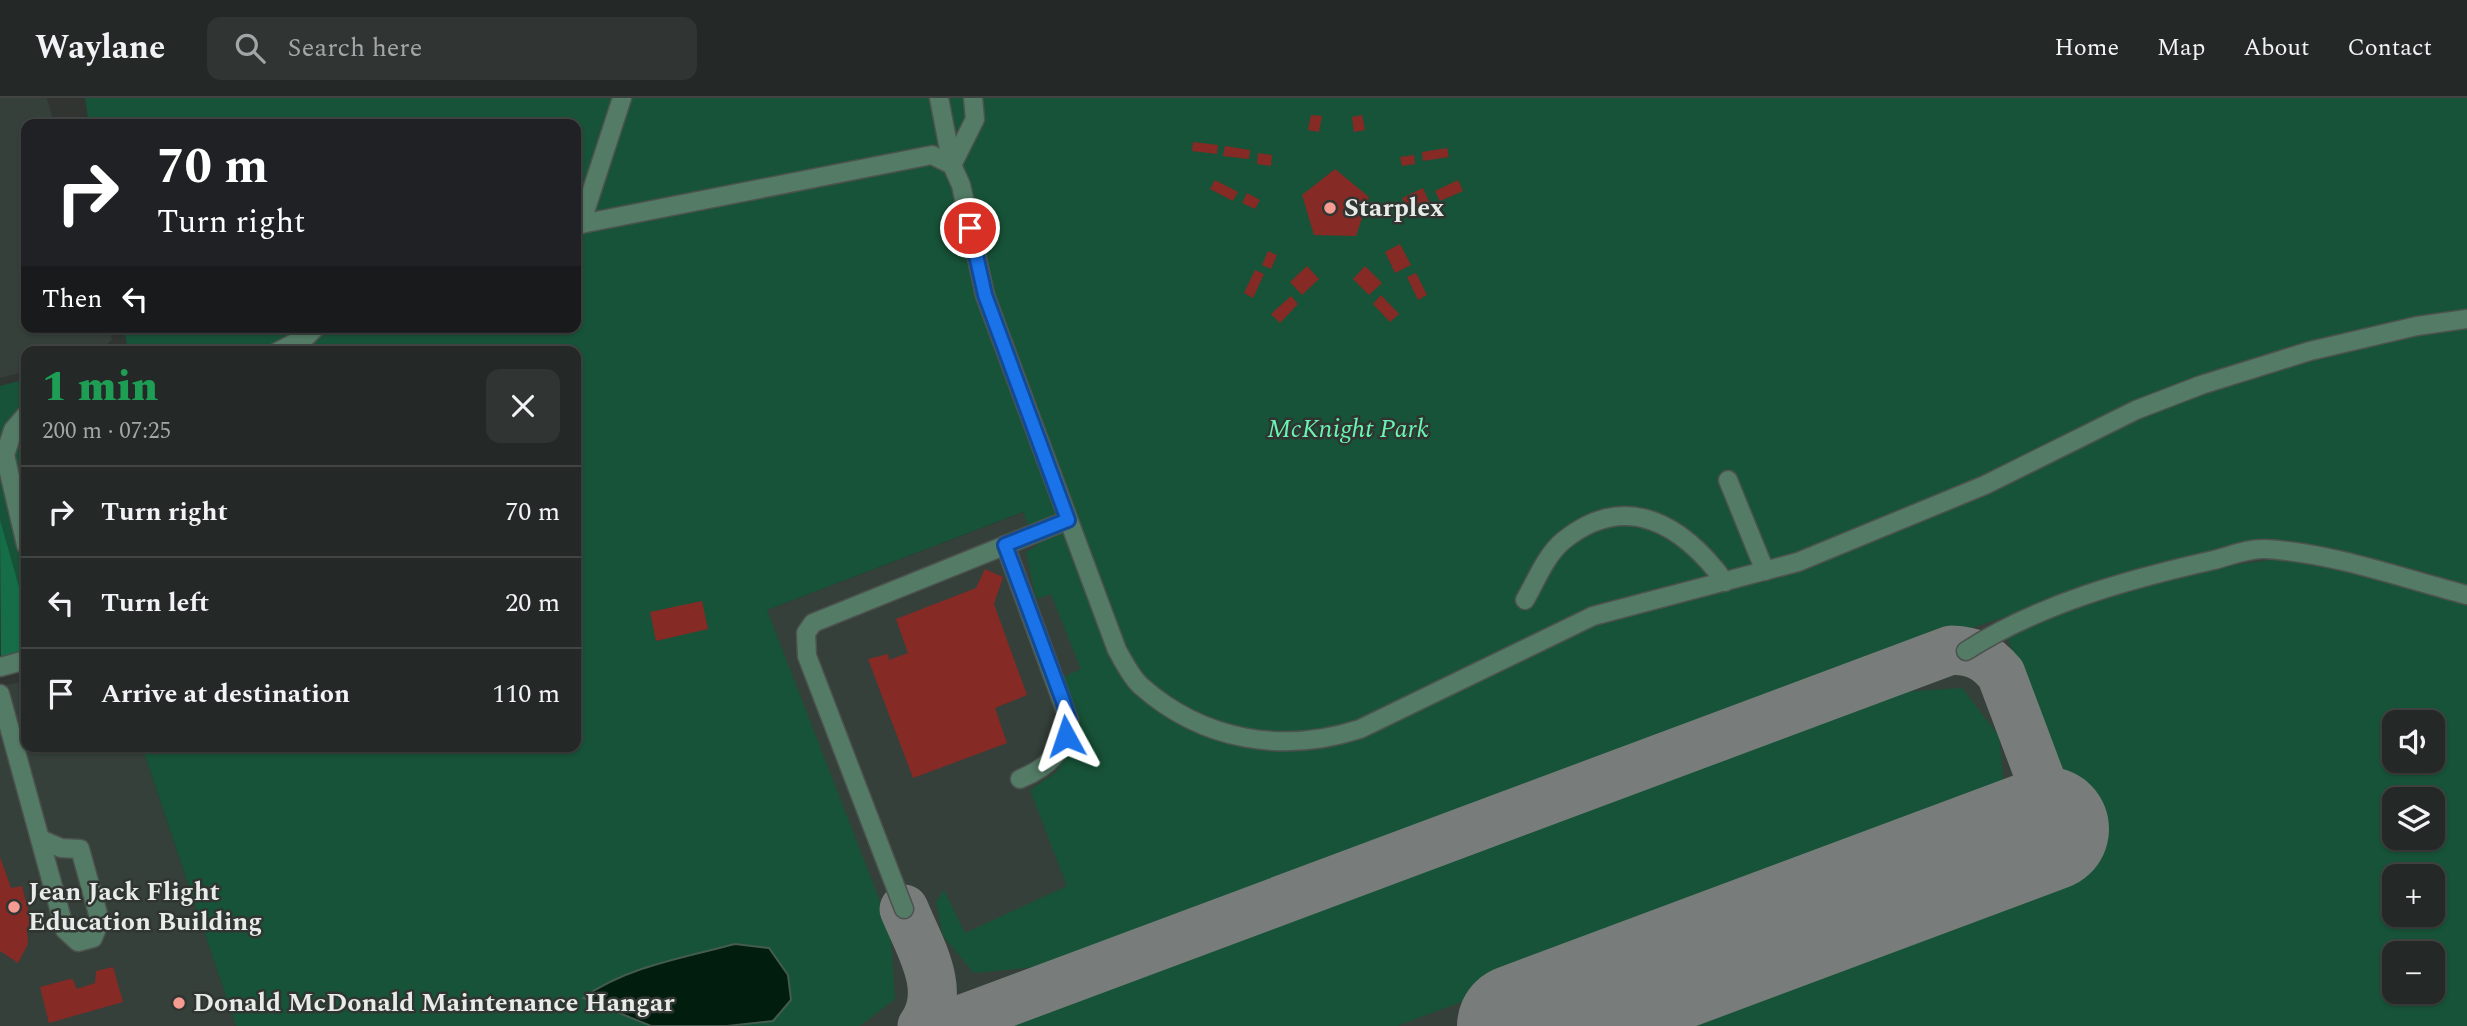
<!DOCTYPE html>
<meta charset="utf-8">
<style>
:root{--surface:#242826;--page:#303432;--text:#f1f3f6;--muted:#a3a6a7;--line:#414443}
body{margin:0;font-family:Spectral,serif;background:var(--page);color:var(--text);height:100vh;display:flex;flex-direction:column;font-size:26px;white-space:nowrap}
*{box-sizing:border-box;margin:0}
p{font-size:23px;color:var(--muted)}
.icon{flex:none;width:38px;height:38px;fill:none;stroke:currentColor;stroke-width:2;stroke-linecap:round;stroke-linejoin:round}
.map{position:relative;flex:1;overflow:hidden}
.sheet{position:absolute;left:21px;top:248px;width:560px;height:406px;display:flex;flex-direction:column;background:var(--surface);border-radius:14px;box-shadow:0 2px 5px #0004,0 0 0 2px var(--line)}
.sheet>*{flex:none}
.hud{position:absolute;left:21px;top:21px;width:560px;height:214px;border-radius:14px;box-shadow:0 2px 5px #0004,0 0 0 2px var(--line);background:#202124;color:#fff;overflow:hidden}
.fabs{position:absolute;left:2382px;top:612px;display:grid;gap:14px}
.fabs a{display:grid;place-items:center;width:63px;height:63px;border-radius:14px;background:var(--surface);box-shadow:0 2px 5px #0004,0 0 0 2px var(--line);font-size:35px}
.pin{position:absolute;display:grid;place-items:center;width:60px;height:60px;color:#fff;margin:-30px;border:4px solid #fff;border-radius:50%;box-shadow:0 2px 7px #0007}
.me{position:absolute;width:77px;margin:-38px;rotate:355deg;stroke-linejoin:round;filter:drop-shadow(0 0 5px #0008)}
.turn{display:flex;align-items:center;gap:24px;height:147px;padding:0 21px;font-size:32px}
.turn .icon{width:91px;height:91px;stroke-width:2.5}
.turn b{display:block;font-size:49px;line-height:60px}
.then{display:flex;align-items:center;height:66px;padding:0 21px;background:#0003;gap:14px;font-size:26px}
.round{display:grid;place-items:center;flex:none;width:74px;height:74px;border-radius:14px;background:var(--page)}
.headline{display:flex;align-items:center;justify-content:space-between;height:119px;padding:0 21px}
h1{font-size:42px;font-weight:800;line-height:52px;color:#1e9e55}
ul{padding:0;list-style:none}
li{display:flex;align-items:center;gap:21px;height:91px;padding:0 21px;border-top:2px solid var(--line)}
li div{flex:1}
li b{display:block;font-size:26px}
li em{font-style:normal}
header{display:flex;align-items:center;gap:42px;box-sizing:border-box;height:98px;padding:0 35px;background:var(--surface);border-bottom:2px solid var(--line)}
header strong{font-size:33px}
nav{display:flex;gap:38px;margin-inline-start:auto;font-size:24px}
.search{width:490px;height:63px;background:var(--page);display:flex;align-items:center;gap:18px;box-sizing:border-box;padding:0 24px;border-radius:14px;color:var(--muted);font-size:26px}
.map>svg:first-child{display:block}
</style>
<header>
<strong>Waylane</strong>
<div class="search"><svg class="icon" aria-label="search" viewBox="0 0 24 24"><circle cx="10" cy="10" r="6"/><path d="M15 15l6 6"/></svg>Search here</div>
<nav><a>Home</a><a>Map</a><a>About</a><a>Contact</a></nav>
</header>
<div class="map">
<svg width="2467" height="928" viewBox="0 0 2467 928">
<rect width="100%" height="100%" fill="#303532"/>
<!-- built -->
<g fill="#35403a" fill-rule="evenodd">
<path d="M 0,0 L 47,0 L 54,26 L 26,26 L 26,229 L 109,229 L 112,242 L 97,254 L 26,254 L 26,273 L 0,280 Z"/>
<path d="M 2467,292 L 2467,928 L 423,928 L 875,796 L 767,512 L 1024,414 L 1100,610 ZM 2394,625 L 2432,625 L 2432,663 L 2394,663 ZM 2394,702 L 2432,702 L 2432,740 L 2394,740 ZM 2394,779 L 2432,779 L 2432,817 L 2394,817 ZM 2394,856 L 2432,856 L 2432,894 L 2394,894 Z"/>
<path d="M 26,583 L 26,649 L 142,649 L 236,928 L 0,928 L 0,588 Z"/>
</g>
<!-- green -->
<g fill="#175338" fill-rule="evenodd">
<path d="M 85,0 L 2467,0 L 2467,487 L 2418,472 L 2261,442 L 2150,470 L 1838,575 L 1059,867 L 974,875 L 943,838 L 936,804 L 944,792 L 965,835 L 1067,788 L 1030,692 L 1056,674 L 1080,635 L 1064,579 L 1081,571 L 1051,496 L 1036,501 L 1026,454 L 1037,448 L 1023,414 L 767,512 L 890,829 L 895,901 L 860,928 L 236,928 L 142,649 L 576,649 L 576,254 L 128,254 L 124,229 L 576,229 L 576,26 L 89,26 Z"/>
<path d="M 26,281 L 26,560 L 0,449 L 0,288 Z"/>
<path d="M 2308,460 L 2467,508 L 2467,928 L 1633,928 L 2087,759 L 2006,535 C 2103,501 2204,462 2308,460 ZM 2394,625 L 2432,625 L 2432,663 L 2394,663 ZM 2394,702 L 2432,702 L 2432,740 L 2394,740 ZM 2394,779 L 2432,779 L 2432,817 L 2394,817 ZM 2394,856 L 2432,856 L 2432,894 L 2394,894 Z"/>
<path d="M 1962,590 L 1999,638 L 2005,700 L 1397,928 L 988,928 L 1873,596 Z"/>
</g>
<!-- forest -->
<path fill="#166e49" d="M 0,422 L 26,514 L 26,534 L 19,555 L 1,561 Z"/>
<!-- water -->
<path fill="#001d0e" stroke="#455b50" stroke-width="2" d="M 735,846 L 769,850 L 788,877 L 791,902 L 773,923 L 727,928 L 651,928 L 583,900 C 625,869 686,859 735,846 Z"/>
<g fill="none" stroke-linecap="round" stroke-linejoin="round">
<!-- taxiway -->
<g stroke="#787c7a" stroke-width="49">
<path d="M 904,811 C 919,848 948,892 922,928"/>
<path d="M 944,928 L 1951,552 C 1974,553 1986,558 2001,576 L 2042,685 L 2047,731"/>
</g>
<!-- runway -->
<path stroke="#787c7a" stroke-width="124" d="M 1519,928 L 2047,731"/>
</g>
<!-- building -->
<g fill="#852a25">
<path d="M 1311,17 L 1322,18 L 1319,34 L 1308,32 Z"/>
<path d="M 1362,17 L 1365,32 L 1354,34 L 1352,19 Z"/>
<path d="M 1193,44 L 1218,47 L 1217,56 L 1192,53 Z"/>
<path d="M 1225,48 L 1250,52 L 1249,61 L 1223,58 Z"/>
<path d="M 1447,50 L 1449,59 L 1423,63 L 1422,54 Z"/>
<path d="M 1258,55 L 1272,57 L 1271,68 L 1257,66 Z"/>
<path d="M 1414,57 L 1415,66 L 1402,68 L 1400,59 Z"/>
<path d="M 1335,71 L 1369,99 L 1356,138 L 1314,137 L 1302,97 Z"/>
<path d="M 1215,82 L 1238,94 L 1233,103 L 1210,91 Z"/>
<path d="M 1458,82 L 1463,93 L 1440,103 L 1435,93 Z"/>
<path d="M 1423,90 L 1430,106 L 1410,115 L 1402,100 Z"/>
<path d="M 1247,95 L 1260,102 L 1255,111 L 1242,105 Z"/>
<path d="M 1400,146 L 1411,167 L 1395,175 L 1385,154 Z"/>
<path d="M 1268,153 L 1277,157 L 1271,171 L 1262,167 Z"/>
<path d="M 1307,168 L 1319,181 L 1302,197 L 1290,184 Z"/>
<path d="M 1365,168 L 1382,185 L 1369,197 L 1353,181 Z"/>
<path d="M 1255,172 L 1264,176 L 1253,200 L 1244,195 Z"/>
<path d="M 1416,175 L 1427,197 L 1418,202 L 1407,179 Z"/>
<path d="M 1381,197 L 1399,216 L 1390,224 L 1373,206 Z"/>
<path d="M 1291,198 L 1298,206 L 1280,225 L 1271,216 Z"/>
<path d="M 985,471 L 1003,479 L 994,506 L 1027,597 L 995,610 L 1007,645 L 913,680 L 868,561 L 888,556 L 889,562 L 908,555 L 896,521 L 976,490 Z"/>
<path d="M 702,503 L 708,531 L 656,543 L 650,514 Z"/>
<path d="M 0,759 L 11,790 L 22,788 L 32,827 L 27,829 L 28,846 L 18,865 L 0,853 Z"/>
<path d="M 113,869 L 123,904 L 49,925 L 40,889 L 70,881 L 73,882 L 77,891 L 95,885 L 96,873 Z"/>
</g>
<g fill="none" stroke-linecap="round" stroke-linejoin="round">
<defs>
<g id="minor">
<path d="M 939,0 L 952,67"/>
<path d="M 952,67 L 975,21 L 973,0"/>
<path d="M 581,126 L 622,0"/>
<path d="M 576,127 L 932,57 L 952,67 L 961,87 L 985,197 L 1117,552 C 1124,564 1131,579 1141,588 C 1203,643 1283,656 1360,631 L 1593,518 L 1798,464 L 1985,387 L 2136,312 L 2201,287 L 2310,253 L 2417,228 L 2467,221"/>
<path d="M 277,254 L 306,239 L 316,229"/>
<path d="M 26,317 L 13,332 L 5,357 L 26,447"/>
<path d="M 1728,382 L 1765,473"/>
<path d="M 1005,447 L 1069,622 C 1064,654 1049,669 1020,681"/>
<path d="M 1525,502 C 1536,483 1546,457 1563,443 C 1627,391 1684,428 1725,484"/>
<path d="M 1966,553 C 2039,506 2129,481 2214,462 C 2230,458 2249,450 2265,451 C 2334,455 2401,480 2467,497"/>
<path d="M 0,569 L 26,562"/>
<path d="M 0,596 L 65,832 L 78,844 L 93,840 L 100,823 L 80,751 L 61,750 L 40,741"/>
<path d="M 904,811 L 807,558 L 806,535 L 813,525 L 1068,422"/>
</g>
</defs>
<!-- minor casing -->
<use href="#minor" stroke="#4d524f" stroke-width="21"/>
<!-- minor -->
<use href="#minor" stroke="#537b65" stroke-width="18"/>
</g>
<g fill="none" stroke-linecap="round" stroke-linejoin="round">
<defs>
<path id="route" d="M 970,130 L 985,197 L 1068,422 L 1005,447 L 1063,603 L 1069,622 L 1066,638"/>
</defs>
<!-- route casing -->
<use href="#route" stroke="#114b97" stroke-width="18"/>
<!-- route -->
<use href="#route" stroke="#1a73e8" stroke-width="12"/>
</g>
<!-- markers -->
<g fill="#f59c92" stroke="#303532" stroke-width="2.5">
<circle cx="1330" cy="110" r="7"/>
<circle cx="14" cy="809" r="7"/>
<circle cx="179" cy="905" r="7"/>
</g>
<g text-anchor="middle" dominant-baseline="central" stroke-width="5" stroke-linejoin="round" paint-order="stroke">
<!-- poi labels -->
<g font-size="26" font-weight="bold" fill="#e7ebe9" stroke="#303532" text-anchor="start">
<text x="1344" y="110">Starplex</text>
<text x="28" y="794">Jean Jack Flight<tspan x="28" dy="30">Education Building</tspan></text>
<text x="193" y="905">Donald McDonald Maintenance Hangar</text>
</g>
<!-- park labels -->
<g font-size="26" font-style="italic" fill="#68f5b1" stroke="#303532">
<text x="1348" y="331">McKnight Park</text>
</g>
</g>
</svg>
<div class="fabs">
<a><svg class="icon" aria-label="sound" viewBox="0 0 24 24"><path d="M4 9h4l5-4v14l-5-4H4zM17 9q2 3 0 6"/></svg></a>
<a><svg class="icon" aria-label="layers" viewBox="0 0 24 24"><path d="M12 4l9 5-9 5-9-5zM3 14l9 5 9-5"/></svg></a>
<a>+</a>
<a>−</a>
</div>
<div class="pin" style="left:970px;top:130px;background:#d93025"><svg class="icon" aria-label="arrive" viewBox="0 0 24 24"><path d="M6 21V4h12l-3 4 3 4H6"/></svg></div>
<svg class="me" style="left:1066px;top:638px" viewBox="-20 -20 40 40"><path d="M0-17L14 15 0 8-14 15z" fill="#1a73e8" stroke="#fff" stroke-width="4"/></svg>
<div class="hud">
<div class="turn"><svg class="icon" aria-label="right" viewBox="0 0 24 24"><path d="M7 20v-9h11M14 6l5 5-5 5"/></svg><div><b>70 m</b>Turn right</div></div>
<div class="then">Then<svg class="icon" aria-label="left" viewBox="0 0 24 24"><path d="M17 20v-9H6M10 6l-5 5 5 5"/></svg></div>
</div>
<section class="sheet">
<div class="headline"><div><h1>1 min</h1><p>200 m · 07:25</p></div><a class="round"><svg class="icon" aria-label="close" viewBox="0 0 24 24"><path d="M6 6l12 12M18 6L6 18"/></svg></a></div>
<ul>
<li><svg class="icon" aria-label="right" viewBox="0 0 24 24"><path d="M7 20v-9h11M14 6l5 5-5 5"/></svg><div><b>Turn right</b></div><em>70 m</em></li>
<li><svg class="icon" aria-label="left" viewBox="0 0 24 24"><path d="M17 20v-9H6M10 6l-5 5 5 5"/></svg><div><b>Turn left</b></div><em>20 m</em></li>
<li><svg class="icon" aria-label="arrive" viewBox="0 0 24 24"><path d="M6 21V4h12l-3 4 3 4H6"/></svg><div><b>Arrive at destination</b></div><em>110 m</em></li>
</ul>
</section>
</div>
